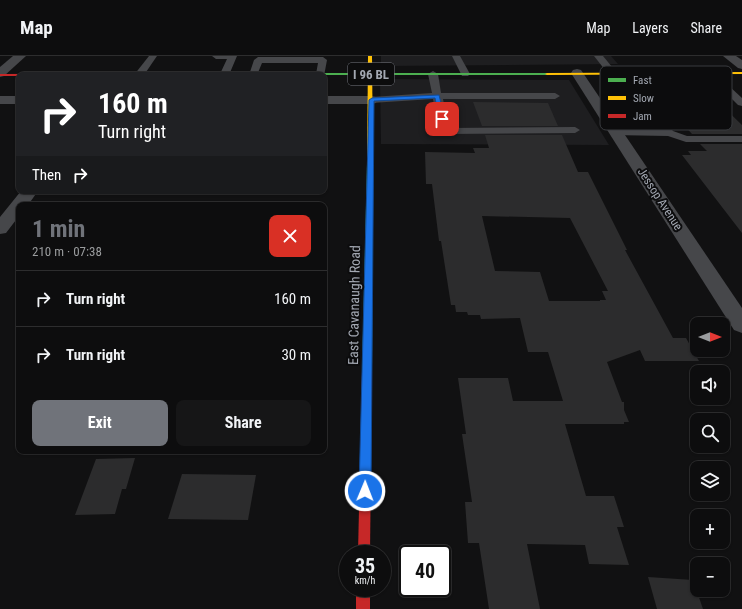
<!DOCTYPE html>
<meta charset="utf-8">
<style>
:root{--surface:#0d0d0e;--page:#161617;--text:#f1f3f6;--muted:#9a9c9e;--line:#2d2d2e;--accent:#70737a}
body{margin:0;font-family:"Roboto Condensed",sans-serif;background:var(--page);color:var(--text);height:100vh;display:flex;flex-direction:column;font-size:15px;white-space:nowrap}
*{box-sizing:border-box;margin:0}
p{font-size:13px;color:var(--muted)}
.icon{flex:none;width:22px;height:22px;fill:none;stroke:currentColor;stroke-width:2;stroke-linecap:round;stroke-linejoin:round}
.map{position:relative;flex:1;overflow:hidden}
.side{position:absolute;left:16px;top:146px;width:311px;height:252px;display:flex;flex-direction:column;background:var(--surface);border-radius:8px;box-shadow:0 1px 3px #0004,0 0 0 1px var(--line)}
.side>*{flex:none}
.hud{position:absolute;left:16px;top:16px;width:311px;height:122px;border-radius:8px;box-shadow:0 1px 3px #0004,0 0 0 1px var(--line);background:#202124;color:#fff;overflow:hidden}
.needle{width:26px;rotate:90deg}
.tools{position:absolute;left:690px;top:261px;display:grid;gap:8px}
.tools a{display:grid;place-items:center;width:40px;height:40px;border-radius:8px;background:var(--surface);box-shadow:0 1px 3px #0004,0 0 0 1px var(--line);font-size:20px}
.speed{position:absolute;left:339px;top:489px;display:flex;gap:8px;font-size:20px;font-weight:700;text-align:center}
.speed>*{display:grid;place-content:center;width:52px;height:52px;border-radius:50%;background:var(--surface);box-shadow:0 1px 3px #0004,0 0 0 1px var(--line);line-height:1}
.speed small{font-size:10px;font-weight:400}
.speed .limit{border:2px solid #111;border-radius:6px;background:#fff;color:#111}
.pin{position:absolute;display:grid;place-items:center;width:34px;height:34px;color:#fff;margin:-17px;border-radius:8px;box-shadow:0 2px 6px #0006}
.me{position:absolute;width:44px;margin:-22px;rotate:1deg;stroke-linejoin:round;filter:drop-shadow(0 0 3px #0008)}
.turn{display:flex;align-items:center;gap:14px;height:84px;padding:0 16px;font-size:18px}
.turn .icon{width:52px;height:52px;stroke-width:2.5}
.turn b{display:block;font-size:28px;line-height:34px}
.then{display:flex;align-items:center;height:38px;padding:0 16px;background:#0003;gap:8px;font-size:15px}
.round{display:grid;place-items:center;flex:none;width:42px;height:42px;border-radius:8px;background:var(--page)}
.head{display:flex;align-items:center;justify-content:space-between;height:68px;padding:0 16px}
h1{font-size:24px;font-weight:700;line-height:30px;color:var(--accent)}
.primary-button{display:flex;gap:8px;margin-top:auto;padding:8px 16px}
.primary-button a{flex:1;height:46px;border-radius:8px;background:var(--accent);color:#fff;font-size:16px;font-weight:700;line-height:46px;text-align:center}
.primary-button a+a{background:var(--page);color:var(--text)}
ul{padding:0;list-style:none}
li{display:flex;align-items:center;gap:12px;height:56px;padding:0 16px;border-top:1px solid var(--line)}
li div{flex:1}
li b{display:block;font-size:15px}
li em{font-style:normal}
header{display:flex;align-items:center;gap:24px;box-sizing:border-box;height:56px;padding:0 20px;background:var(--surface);border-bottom:1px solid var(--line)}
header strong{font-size:19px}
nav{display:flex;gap:22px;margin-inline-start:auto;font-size:14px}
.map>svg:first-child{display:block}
</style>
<header>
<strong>Map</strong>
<nav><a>Map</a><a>Layers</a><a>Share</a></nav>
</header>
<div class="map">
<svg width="742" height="553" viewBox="0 0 742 553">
<rect width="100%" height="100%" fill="#111112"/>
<!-- built -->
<g fill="#1e1e20">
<path d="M 381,0 L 611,0 L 618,8 L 381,10 Z"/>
<path d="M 380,23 L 569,24 L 609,89 L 381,88 Z"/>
</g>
<!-- building -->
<g fill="#2c2c2d" fill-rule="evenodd">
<path d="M 674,40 L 712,40 L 742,69 L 742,78 L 692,78 L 662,45 L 678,45 Z"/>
<path d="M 473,46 L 548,47 L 558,70 L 482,70 Z"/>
<path d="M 485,79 L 562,79 L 578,116 L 588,116 L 627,194 L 625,194 L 673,282 L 686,282 L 699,305 L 645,305 L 640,294 L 607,306 L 622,346 L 624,346 L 624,354 L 629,366 L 624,366 L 624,368 L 565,368 L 586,440 L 614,440 L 624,471 L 617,471 L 629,509 L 589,508 L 585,489 L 527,488 L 540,553 L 489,553 L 479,487 L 468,487 L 465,446 L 472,446 L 462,378 L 466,378 L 458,322 L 508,322 L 513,345 L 563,345 L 548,296 L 528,296 L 520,262 L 481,263 L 480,259 L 468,259 L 467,256 L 456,256 L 455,249 L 451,249 L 441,185 L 439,185 L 432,128 L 426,128 L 425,96 L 475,97 L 473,92 L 489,92 ZM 482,160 L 570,162 L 608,235 L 602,235 L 606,244 L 600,244 L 600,245 L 549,245 L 540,216 L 495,215 Z"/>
<path d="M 700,88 L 742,88 L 742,177 L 682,99 L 691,99 L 688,95 L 707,95 Z"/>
<path d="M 135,402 L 126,433 L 122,433 L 115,458 L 75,459 L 96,403 Z"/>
<path d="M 182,418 L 256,419 L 248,464 L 168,463 Z"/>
<path d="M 648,521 L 693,524 L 703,553 L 657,553 Z"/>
</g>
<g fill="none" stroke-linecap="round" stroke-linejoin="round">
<!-- lane -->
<g fill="#46474a" fill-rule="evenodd">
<path d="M 149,0 L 157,0 L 144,19 L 134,19 Z"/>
<path d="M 212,0 L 237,0 L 229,19 L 220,18 L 227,3 L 216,3 Z"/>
<path d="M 452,0 L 460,0 L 470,18 L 468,20 L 462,20 Z"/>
<path d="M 594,0 L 603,0 L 617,17 L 615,19 L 609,19 Z"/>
<path d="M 258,1 L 323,1 L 327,4 L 324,20 L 316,18 L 318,7 L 262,7 L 257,19 L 249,19 L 254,4 Z"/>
<path d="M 433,15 L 438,18 L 441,37 L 555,37 L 560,40 L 555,43 L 443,43 L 449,72 L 575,71 L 580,74 L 575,77 L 444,78 L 439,75 L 433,43 L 371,47 L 366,44 L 371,41 L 432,37 L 428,18 Z"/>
<path d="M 726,29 L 729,30 L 742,42 L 742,50 L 738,49 L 721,32 Z"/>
<path d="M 633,31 L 636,32 L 673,75 L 687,80 L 742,80 L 742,86 L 686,86 L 668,80 L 612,79 L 610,77 L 612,75 L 616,74 L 660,74 L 628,34 Z"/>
</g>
<!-- street -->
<g fill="#46474a" fill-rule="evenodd">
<path d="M 13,0 L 26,0 L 4,20 L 0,21 L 0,11 Z"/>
<path d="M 723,0 L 736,0 L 742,4 L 742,13 L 738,12 Z"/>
<path d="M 577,13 L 581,14 L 742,252 L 742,277 L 734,274 L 571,17 L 573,14 Z"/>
<rect x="0" y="40" width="19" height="8"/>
<path d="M 324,40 L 371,40 L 376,41 L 377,44 L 376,47 L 371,48 L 324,48 Z"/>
<path d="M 21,135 L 38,135 L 28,149 L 19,149 L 19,160 L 6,177 L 0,178 L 0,161 Z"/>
</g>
<!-- fast -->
<g fill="#4caf50" fill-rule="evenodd">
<path d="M 304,17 L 547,17 L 549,18 L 547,19 L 302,19 L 302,17 Z"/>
<path d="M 370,106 L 373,108 L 372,316 L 370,319 L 364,319 L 362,316 L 367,108 Z"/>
</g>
<!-- slow -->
<g fill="#ffc107" fill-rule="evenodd">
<path d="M 368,0 L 372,0 L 373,108 L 370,110 L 367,108 Z"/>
<path d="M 742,16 L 742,18 L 547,19 L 545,18 L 547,17 Z"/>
</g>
<!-- jam -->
<g fill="#c62828" fill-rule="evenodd">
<path d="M 304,17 L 306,17 L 306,19 L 19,19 L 19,20 L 0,20 L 0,18 Z"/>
<path d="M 367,312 L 370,313 L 372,316 L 370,498 L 358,498 L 362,316 L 364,313 Z"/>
<rect x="356" y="532" width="14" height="21"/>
</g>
</g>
<!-- route -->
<path fill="#1a73e8" stroke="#114b97" d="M 439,39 L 445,63 L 442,65 L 439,63 L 435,42 L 374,45 L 371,435 L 369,439 L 365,441 L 361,439 L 359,435 L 369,44 L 372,42 Z"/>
<g text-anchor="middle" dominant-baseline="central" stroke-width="4" stroke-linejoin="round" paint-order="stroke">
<!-- far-street labels -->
<g font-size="12" fill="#a3a8b2" stroke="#0c0c0d">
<text transform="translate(660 143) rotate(57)">Jessop Avenue</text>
</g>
<!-- shield labels -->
<rect fill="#0c0c0d" stroke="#767980" stroke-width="1" x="348" y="7" width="46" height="22" rx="3"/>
<g font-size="13" font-weight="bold" fill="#a3a8b2">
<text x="371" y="18">I 96 BL</text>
</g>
<!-- street labels -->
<g font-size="14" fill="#a3a8b2" stroke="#0c0c0d">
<text transform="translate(354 249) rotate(-89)">East Cavanaugh Road</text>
</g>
</g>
<!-- legend -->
<rect x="600" y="10" width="132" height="64" rx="6" fill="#0c0c0d" stroke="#393b3f" stroke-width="1"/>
<rect x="608" y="22" width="18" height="4" fill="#4caf50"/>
<rect x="608" y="40" width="18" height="4" fill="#ffc107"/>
<rect x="608" y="58" width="18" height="4" fill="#c62828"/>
<g font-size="11" fill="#a3a8b2">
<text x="633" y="28">Fast</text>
<text x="633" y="46">Slow</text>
<text x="633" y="64">Jam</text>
</g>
</svg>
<div class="tools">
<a><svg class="needle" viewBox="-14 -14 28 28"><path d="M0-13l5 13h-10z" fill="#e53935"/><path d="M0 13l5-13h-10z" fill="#9a9c9e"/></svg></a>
<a><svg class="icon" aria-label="sound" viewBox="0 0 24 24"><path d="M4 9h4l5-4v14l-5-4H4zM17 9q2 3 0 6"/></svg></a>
<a><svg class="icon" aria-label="search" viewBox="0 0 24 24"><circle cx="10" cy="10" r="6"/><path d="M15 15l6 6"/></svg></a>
<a><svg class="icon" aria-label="layers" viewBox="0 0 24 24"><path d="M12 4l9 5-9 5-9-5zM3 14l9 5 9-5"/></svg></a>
<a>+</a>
<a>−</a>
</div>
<div class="speed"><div>35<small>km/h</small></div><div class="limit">40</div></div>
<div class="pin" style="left:442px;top:63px;background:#d93025"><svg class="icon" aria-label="arrive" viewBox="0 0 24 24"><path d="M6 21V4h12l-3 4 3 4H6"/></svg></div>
<svg class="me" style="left:365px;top:435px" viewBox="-20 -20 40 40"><circle r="17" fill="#1a73e8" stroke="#fff" stroke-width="3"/><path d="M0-11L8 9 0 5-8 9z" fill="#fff"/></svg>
<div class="hud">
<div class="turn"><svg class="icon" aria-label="right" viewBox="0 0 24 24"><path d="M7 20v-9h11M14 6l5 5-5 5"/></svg><div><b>160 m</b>Turn right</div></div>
<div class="then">Then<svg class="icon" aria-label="right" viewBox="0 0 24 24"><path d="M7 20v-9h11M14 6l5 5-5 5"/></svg></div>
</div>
<section class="side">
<div class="head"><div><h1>1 min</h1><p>210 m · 07:38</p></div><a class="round" style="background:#d93025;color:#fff"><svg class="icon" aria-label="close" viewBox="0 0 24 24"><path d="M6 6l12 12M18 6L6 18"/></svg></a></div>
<ul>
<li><svg class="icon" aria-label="right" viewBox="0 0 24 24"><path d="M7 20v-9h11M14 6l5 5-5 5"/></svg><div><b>Turn right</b></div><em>160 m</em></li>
<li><svg class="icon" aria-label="right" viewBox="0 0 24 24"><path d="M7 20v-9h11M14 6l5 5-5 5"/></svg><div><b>Turn right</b></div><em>30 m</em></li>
</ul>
<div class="primary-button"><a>Exit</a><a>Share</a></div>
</section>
</div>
